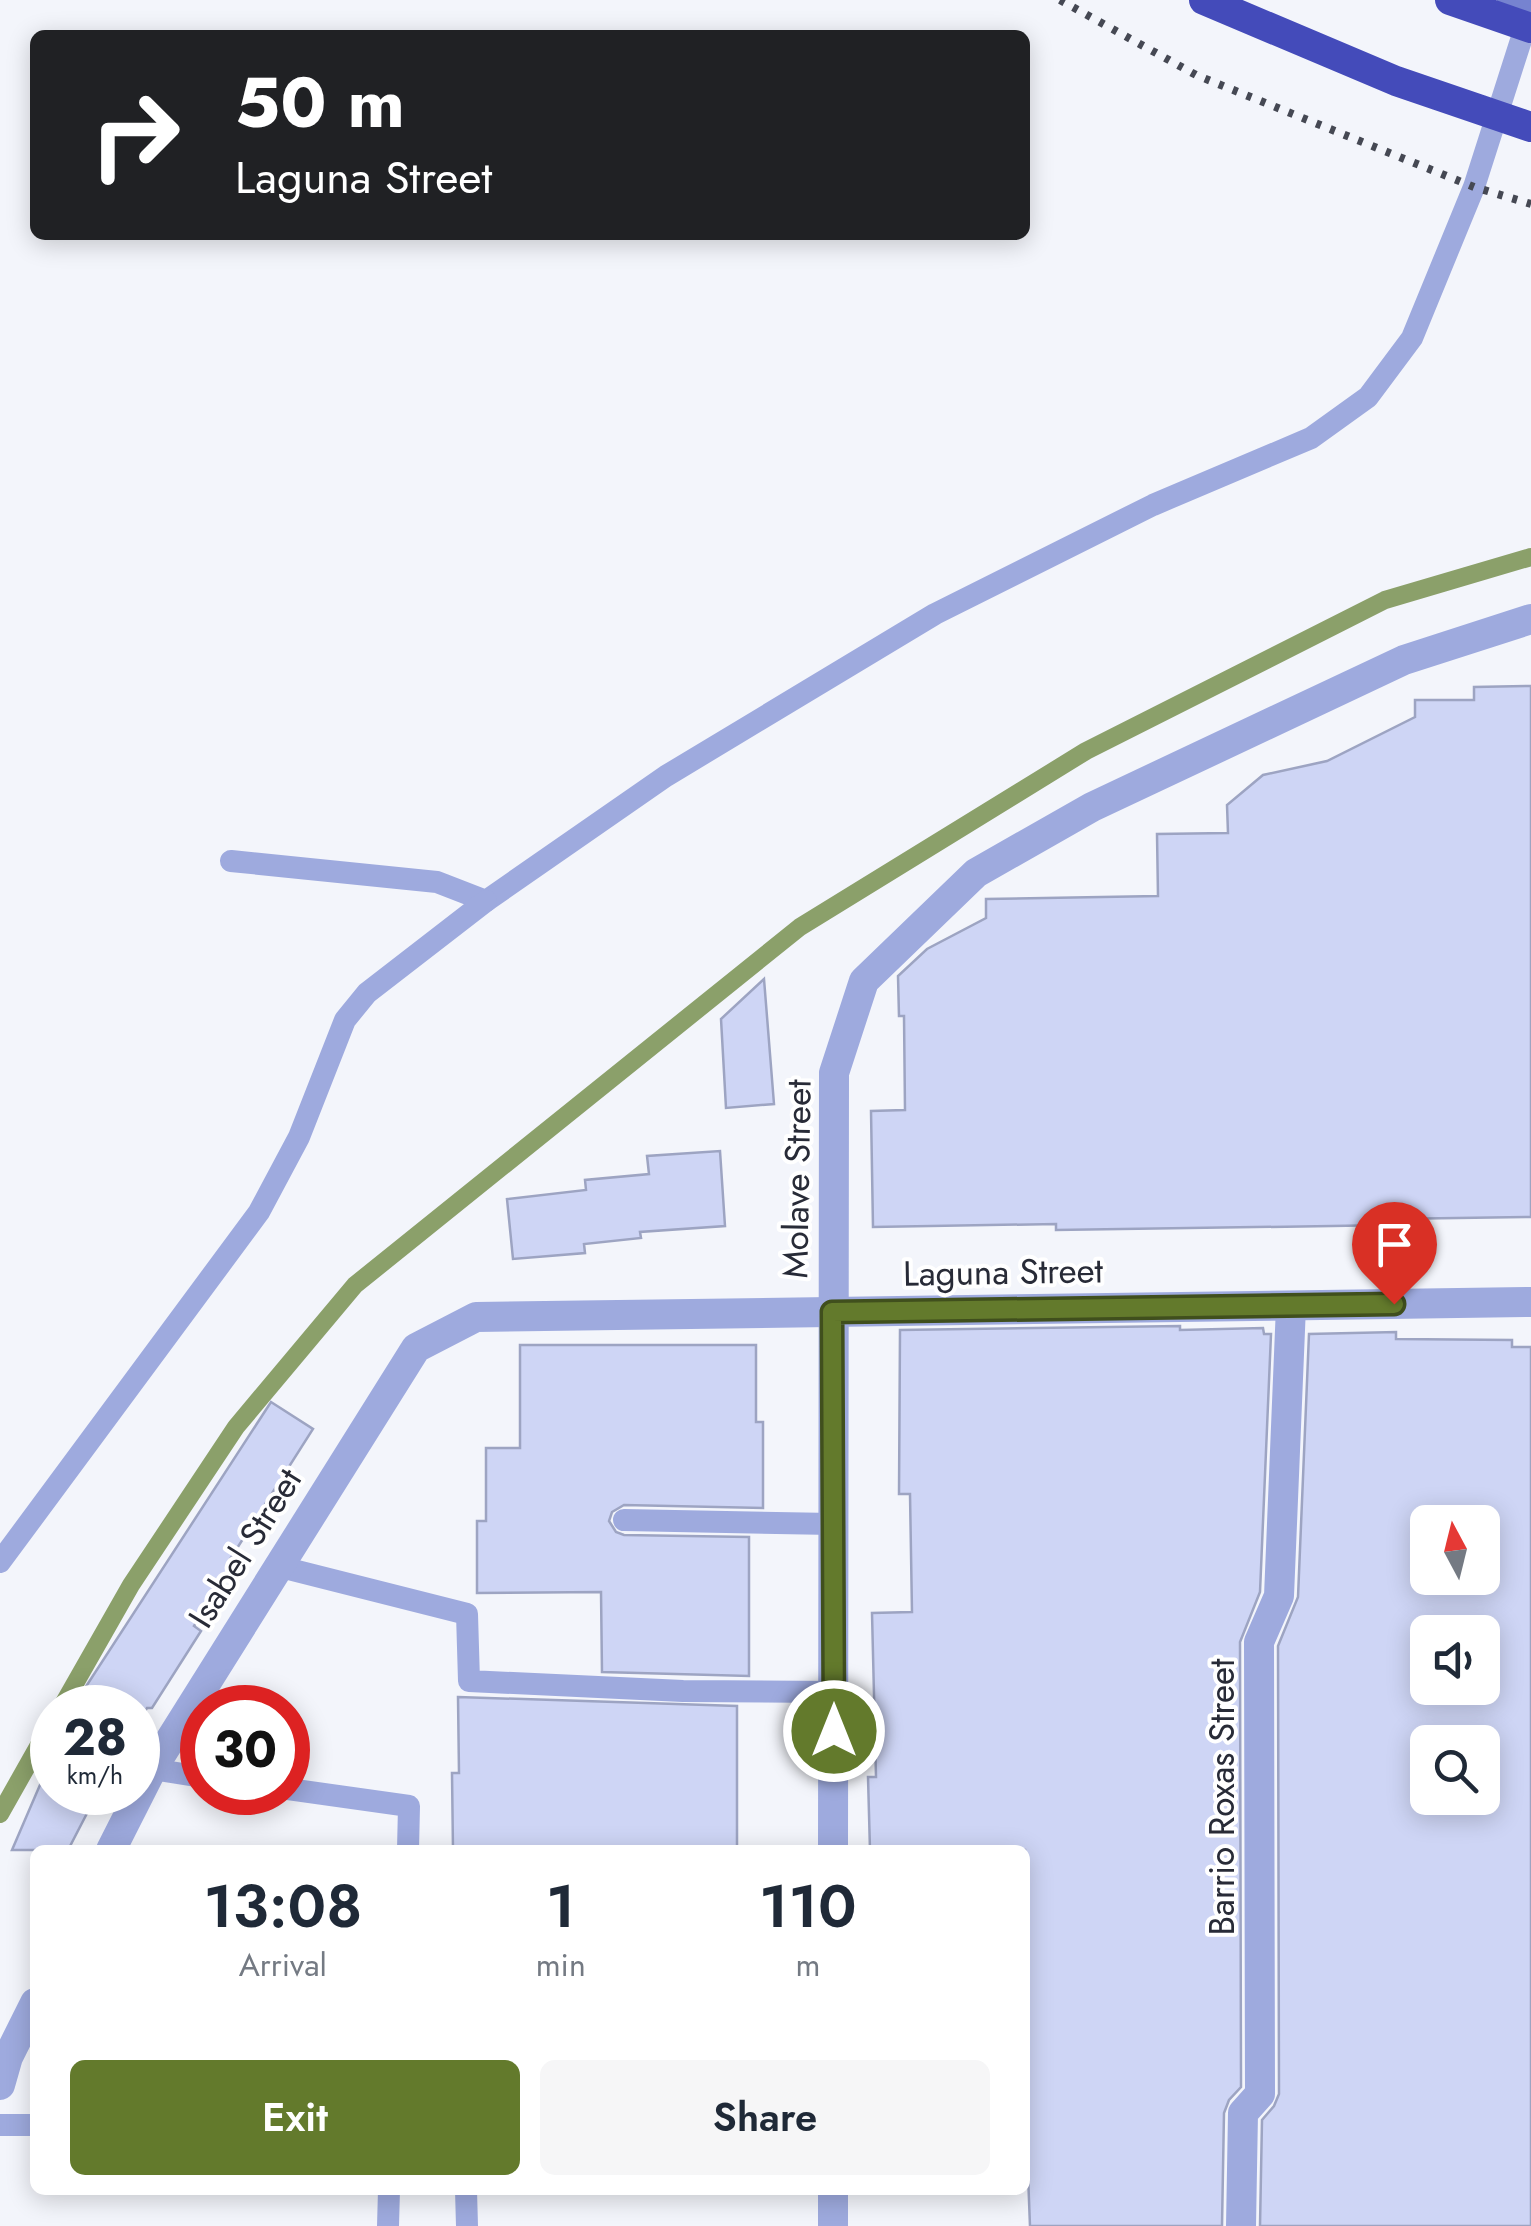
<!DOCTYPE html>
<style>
:root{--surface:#fff;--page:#f6f6f7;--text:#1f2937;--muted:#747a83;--accent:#637a2c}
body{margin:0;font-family:Jost,sans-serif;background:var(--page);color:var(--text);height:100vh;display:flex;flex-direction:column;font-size:38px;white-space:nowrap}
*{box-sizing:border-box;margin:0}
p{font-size:32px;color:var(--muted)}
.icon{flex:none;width:55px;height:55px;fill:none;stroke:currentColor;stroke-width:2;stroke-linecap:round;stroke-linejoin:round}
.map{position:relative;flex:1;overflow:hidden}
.details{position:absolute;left:30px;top:1845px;width:1000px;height:350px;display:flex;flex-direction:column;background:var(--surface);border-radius:15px;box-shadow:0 5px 25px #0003}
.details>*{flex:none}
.top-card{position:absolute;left:30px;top:30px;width:1000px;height:210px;border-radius:15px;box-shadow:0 5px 25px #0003;background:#202124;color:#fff;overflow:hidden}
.needle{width:65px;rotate:353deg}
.fabs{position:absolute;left:1410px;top:1505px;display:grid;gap:20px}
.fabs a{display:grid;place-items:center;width:90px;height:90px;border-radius:15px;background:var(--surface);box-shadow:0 5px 25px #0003;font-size:50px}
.speed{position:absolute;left:30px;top:1685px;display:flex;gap:20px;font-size:50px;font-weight:700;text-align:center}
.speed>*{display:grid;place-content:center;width:130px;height:130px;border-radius:50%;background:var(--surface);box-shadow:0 5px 25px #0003;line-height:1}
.speed small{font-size:25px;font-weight:400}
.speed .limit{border:15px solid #d22;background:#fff;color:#111}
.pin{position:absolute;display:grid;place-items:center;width:85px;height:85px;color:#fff;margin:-102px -42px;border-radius:50% 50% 50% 0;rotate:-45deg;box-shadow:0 0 10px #0007}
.pin .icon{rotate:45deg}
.me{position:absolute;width:110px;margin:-55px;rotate:0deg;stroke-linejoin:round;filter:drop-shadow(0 0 8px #0008)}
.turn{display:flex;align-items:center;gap:35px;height:210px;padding:0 40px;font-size:45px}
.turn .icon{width:130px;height:130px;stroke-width:2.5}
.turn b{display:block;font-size:70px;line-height:85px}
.eta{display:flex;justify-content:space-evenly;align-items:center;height:170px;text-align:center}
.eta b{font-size:60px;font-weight:600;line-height:70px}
.button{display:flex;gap:20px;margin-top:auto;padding:20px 40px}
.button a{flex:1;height:115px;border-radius:15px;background:var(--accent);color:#fff;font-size:40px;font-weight:600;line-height:115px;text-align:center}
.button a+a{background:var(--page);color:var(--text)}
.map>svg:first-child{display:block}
</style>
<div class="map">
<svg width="1531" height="2226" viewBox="0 0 1531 2226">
<rect width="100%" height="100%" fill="#f3f5fb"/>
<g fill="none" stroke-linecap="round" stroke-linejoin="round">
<!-- stream -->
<g stroke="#8ba06a" stroke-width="18">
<path d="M 61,1708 L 131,1585 L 236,1427 L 355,1285 L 800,927 L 1086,751 L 1385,600 L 1531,557"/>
<path d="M 0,1814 L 52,1722"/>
</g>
</g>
<!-- building -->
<g fill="#ced5f5" stroke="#9da4c2" stroke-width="2.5" fill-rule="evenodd">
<path d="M 1531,686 L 1531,1217 L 1389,1219 L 1389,1225 L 1332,1226 L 1056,1230 L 1056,1224 L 873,1227 L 871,1111 L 905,1110 L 904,1016 L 899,1016 L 898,976 L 927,949 L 986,918 L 986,899 L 1158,896 L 1157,834 L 1228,833 L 1227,805 L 1263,775 L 1327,761 L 1415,717 L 1415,700 L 1474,700 L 1474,687 Z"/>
<path d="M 764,979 L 774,1104 L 726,1108 L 721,1019 Z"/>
<path d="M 720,1151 L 725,1226 L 640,1232 L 641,1238 L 584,1244 L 585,1253 L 513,1259 L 507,1199 L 586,1190 L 585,1180 L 649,1174 L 647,1156 Z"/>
<path d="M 1180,1326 L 1180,1330 L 1263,1328 L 1264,1334 L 1271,1334 L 1260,1592 L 1240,1642 L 1241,2087 L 1229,2100 L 1224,2113 L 1222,2226 L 1030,2226 L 1025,2096 L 1025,1850 L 870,1850 L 868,1777 L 876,1777 L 872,1613 L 912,1612 L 910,1494 L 899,1494 L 900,1330 Z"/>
<path d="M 1396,1332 L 1396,1339 L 1512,1340 L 1512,1347 L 1531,1347 L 1531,2226 L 1260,2226 L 1262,2120 L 1274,2106 L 1279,2094 L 1278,1646 L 1298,1597 L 1309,1334 ZM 1428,1522 L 1482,1522 L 1482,1578 L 1428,1578 ZM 1428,1632 L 1482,1632 L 1482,1688 L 1428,1688 ZM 1428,1742 L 1482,1742 L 1482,1798 L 1428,1798 Z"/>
<path d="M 520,1345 L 756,1345 L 756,1422 L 763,1422 L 763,1508 L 624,1505 L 612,1512 L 609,1521 L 616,1532 L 624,1535 L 749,1537 L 749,1676 L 602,1672 L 601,1592 L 477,1593 L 477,1521 L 486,1521 L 486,1448 L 520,1448 Z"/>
<path d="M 271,1402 L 313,1429 L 227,1564 L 232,1566 L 194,1626 L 201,1631 L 152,1708 L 147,1708 L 138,1724 L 138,1708 L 72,1708 Z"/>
<path d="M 458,1697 L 737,1706 L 737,1850 L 453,1850 L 452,1773 L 459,1773 Z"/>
<path d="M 52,1757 L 52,1792 L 98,1792 L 68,1850 L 12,1850 Z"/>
</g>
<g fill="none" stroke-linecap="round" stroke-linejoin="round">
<!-- lane -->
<g stroke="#9eaade" stroke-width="22">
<path d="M 231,861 L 437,882 L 486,901 L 666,776 L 935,614 L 1153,505 L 1311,438 L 1368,397 L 1412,338 L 1474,187 L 1530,12"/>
<path d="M 624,1520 L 833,1524"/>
<path d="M 0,1562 L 259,1212 L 299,1137 L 345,1020 L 367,993 L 486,901"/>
<path d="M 277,1566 L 467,1614 L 469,1681 L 683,1691 L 834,1692"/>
<path d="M 152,1769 L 202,1777"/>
<path d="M 288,1789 L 409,1806 L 408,1850"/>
<path d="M 0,2125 L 35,2125"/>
<path d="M 466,2190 L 467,2226"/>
<path d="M 388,2226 L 389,2190"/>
</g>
<!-- street -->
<g stroke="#9eaade" stroke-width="30">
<path d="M 111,1850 L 152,1769 L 416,1348 L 476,1317 L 1531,1302"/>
<path d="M 833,1850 L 834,1073 L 864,981 L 976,873 L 1092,807 L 1404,660 L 1531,619"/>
<path d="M 0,2085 L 8,2057 L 35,2003"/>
<path d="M 833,2190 L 833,2226"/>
<path d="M 1241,2226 L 1243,2113 L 1260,2094 L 1259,1642 L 1279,1596 L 1291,1306"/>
</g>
<!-- secondary -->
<path stroke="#7683d0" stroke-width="30" d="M 1512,0 L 1531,7"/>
<!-- highway -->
<g stroke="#444bba" stroke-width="30">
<path d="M 1204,0 L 1396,81 L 1531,127"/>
<path d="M 1450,0 L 1531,28"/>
</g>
<!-- rail -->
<path stroke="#454853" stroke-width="8" stroke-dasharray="5 10" stroke-linecap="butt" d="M 1060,0 L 1196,75 L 1474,187 L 1531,204"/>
</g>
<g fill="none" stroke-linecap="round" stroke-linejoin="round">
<defs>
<path id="route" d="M 834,1731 L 832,1312 L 1394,1304"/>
</defs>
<!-- route casing -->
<use href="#route" stroke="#404f1d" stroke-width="25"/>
<!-- route -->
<use href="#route" stroke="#637a2c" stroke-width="18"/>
</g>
<g text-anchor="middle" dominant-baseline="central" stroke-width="8" stroke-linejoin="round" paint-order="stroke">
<!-- street labels -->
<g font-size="35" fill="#282b37" stroke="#fff">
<text transform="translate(797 1179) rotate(-89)">Molave Street</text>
<text transform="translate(1003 1272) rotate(-1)">Laguna Street</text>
<text transform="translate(245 1548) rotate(-58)">Isabel Street</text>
<text transform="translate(1222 1797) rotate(-90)">Barrio Roxas Street</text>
</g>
</g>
</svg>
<div class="fabs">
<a><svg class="needle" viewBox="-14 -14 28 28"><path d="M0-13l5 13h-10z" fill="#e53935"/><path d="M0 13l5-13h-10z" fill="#747a83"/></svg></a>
<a><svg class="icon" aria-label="sound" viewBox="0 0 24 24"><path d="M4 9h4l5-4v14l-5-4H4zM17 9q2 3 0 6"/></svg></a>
<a><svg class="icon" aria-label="search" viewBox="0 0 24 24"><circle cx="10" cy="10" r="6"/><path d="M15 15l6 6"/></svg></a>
</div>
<div class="speed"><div>28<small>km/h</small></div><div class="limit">30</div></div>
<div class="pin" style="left:1394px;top:1304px;background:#d93025"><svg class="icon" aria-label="arrive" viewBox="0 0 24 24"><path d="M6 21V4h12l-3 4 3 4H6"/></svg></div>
<svg class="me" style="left:834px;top:1731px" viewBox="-20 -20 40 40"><circle r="17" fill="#637a2c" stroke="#fff" stroke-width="3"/><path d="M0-11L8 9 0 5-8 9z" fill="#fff"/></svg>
<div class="top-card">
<div class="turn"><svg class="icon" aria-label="right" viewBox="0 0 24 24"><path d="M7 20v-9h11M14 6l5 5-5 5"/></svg><div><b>50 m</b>Laguna Street</div></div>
</div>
<section class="details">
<div class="eta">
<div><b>13:08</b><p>Arrival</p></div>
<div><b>1</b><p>min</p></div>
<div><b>110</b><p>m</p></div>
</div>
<div class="button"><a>Exit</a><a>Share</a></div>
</section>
</div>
